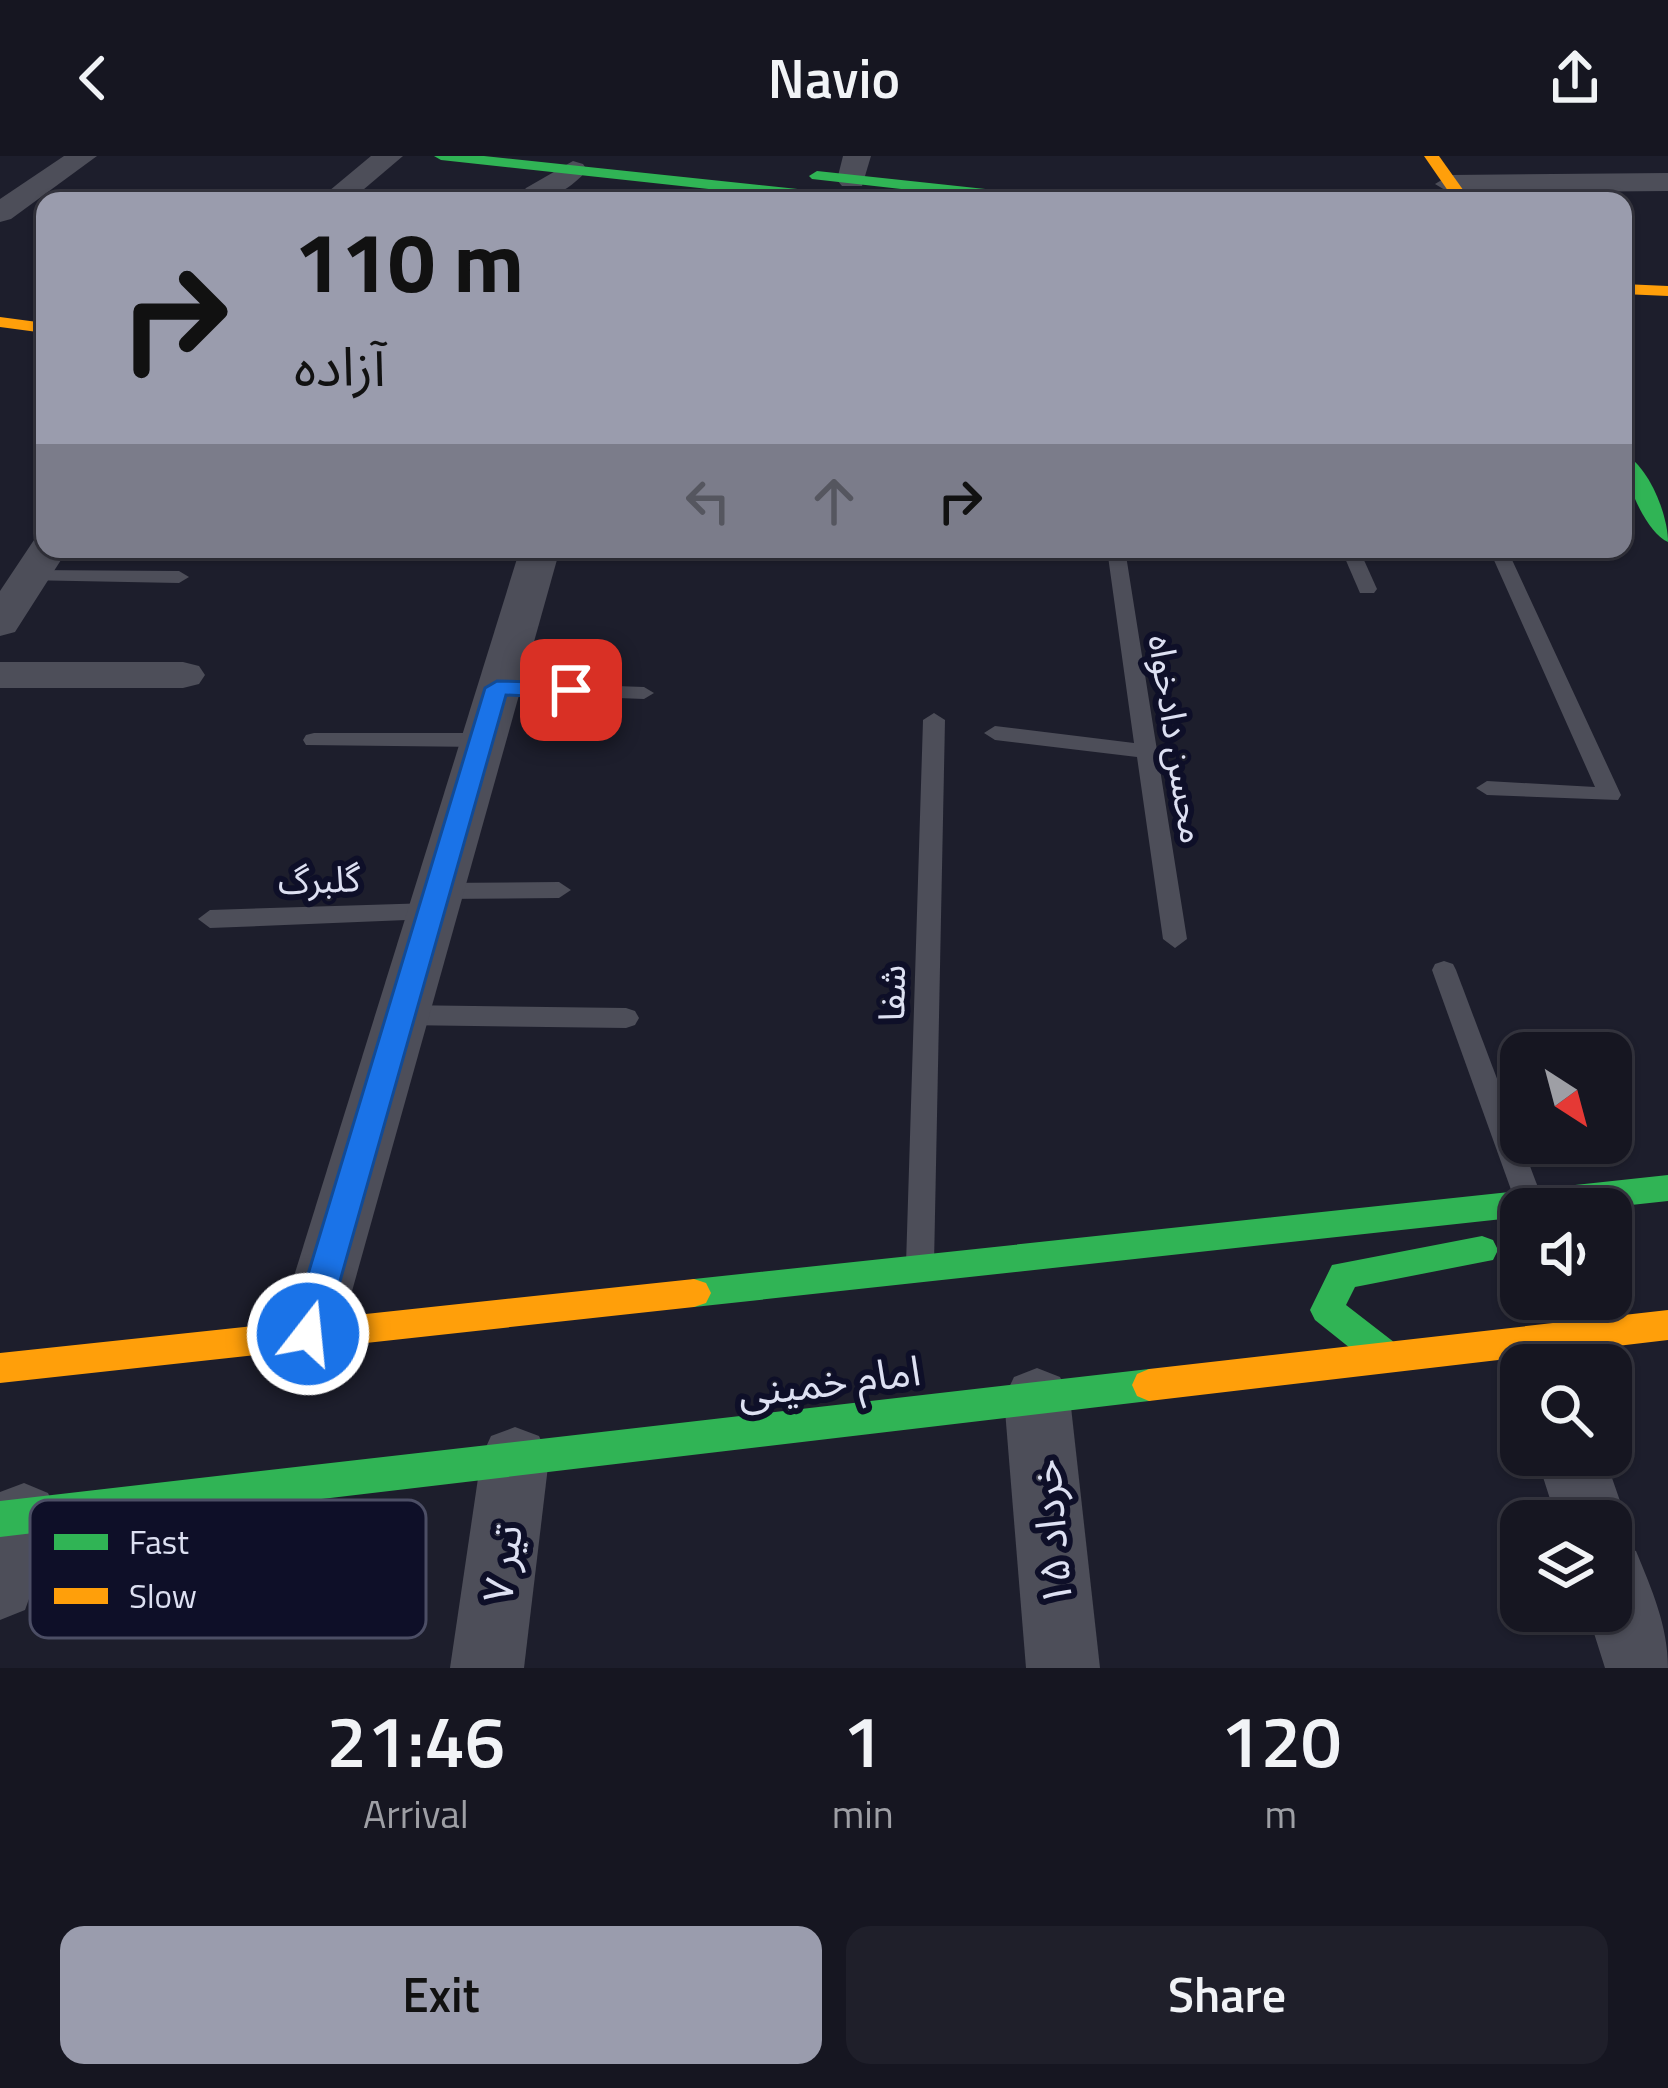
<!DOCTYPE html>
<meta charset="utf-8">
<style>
:root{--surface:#161621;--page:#1f1f2a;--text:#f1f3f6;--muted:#9e9fa5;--line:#35353f;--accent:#9a9cad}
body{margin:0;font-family:"Titillium Web","Noto Sans Arabic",sans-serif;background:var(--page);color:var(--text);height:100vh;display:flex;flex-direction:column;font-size:45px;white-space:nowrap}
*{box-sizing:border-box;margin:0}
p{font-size:39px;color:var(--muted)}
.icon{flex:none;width:66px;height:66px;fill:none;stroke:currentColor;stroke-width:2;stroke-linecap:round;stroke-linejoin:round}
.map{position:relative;height:1512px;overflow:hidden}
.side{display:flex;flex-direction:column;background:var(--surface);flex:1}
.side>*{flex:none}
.top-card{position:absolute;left:36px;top:36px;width:1596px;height:366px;border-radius:24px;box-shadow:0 3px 9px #0004,0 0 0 3px var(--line);background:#9a9cad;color:#111;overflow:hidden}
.needle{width:78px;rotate:144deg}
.fabs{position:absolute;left:1500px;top:876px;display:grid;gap:24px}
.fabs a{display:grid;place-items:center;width:132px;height:132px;border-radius:24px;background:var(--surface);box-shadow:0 3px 9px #0004,0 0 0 3px var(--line);font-size:60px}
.pin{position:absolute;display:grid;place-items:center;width:102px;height:102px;color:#fff;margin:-51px;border-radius:24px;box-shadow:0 6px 18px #0006}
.me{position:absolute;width:132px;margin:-66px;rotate:16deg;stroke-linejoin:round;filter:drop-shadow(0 0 9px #0008)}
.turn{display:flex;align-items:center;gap:42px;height:252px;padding:0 60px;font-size:54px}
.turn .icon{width:156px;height:156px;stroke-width:2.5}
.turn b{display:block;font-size:84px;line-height:102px}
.lanes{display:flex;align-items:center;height:114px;padding:0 60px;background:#0003;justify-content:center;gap:60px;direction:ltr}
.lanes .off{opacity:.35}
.eta{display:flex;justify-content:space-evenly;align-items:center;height:204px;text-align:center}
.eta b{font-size:72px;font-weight:600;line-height:84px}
.cta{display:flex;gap:24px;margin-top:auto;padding:24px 60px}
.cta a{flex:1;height:138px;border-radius:24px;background:var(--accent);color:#111;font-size:48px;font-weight:600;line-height:138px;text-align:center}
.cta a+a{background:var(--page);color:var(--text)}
header{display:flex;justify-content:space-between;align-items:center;height:156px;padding:0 60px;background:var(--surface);font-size:54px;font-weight:600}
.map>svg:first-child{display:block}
</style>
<header><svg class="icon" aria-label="back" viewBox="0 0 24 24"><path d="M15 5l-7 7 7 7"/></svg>Navio<svg class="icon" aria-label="share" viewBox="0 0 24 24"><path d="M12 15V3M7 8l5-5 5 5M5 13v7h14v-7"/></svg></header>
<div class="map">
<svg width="1668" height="1512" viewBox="0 0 1668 1512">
<rect width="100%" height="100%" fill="#1d1e2c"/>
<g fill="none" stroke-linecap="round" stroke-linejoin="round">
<!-- lane -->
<g fill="#4d4e59" fill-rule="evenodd">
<path d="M 1107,393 L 1125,393 L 1187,783 L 1175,792 L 1163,783 L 1137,601 L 995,584 L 984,577 L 995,570 L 1134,587 Z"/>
<path d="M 1341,393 L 1359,393 L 1377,433 L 1374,437 L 1360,437 Z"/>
<path d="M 1489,393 L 1507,393 L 1621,639 L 1618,644 L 1487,639 L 1476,632 L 1487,625 L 1595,631 Z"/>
<path d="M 30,414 L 179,415 L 189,421 L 179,427 L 23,424 L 20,420 Z"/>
<path d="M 497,526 L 644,531 L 654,537 L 644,543 L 490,537 L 487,532 L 490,527 Z"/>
<path d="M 934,557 L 945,564 L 934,1108 L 930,1117 L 920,1120 L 910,1117 L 906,1108 L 923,564 Z"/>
<path d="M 314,577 L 481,577 L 492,584 L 481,591 L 306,589 L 303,584 L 306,579 Z"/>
<path d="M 559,726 L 571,734 L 559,742 L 437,743 L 425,735 L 437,727 Z"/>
<path d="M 431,747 L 443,755 L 431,763 L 210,772 L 198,763 L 210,754 Z"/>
<path d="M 1444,805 L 1453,808 L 1456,814 L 1542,1042 L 1538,1050 L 1518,1050 L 1514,1042 L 1432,814 L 1435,808 Z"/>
<path d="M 401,849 L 626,852 L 635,855 L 639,862 L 635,869 L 626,872 L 401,869 L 392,866 L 388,859 L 392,852 Z"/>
</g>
<!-- street -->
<g fill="#4d4e59" fill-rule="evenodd">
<path d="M 64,0 L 97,0 L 11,63 L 0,66 L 0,43 Z"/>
<path d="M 371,0 L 403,0 L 350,45 L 317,45 Z"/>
<path d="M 843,0 L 871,0 L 862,30 L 842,30 L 837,24 Z"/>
<path d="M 573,5 L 583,8 L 587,14 C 572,32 549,46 526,44 L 521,38 L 526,32 Z"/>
<path d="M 1668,17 L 1668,35 L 1450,37 L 1435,28 L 1450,19 Z"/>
<path d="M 45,382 L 45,393 L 68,393 L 15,476 L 0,480 L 0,435 L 34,384 Z"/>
<path d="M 520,393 L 560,393 L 340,1178 L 331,1198 L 308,1206 L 285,1198 L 276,1178 Z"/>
<path d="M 0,506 L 183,506 L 199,510 L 205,519 L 199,528 L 183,532 L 0,532 Z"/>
<path d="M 1037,1212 L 1060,1221 L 1070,1242 L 1100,1512 L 1026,1512 L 1004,1242 L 1014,1221 Z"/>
<path d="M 515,1271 L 539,1280 L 549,1302 L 524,1512 L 450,1512 L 481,1302 L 491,1280 Z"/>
<path d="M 1536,1299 L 1604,1299 L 1627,1365 L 1617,1388 L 1636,1395 C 1652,1434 1668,1470 1668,1512 L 1605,1512 L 1587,1455 L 1611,1455 L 1611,1365 L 1557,1365 Z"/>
<path d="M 24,1327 L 48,1337 L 59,1360 L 25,1454 L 0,1464 L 0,1336 Z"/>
</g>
<!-- fast -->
<g fill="#30b455" fill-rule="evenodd">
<path d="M 434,0 L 484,0 L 864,40 L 872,45 L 820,45 L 441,4 Z"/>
<path d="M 817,15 L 1052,40 L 1060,45 L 1008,45 L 812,23 L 809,20 Z"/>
<path d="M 1623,297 C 1649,310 1668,359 1668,386 C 1645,376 1623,322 1623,297 Z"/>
<path d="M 1668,1019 L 1668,1045 L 1594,1053 L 1521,1053 L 1521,1061 L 694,1151 L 682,1147 L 677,1137 L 682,1127 L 694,1123 Z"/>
<path d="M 1482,1080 L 1493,1084 L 1498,1094 L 1493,1104 L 1355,1131 L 1346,1149 L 1399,1190 L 1404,1201 L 1399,1212 L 1387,1216 L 1375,1212 L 1315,1164 L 1310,1154 L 1332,1109 Z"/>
<path d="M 1149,1213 L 1161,1218 L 1166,1229 L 1161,1240 L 1149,1245 L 0,1381 L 0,1345 Z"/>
</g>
<!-- slow -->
<g fill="#ff9f0a" fill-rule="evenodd">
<path d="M 1424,0 L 1439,0 L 1471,45 L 1455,45 Z"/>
<path d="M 1623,128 L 1668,130 L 1668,140 L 1623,138 Z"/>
<path d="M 0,161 L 45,167 L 45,177 L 0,171 Z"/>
<path d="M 694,1123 L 706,1127 L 711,1137 L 706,1147 L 694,1151 L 0,1227 L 0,1197 Z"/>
<path d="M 1668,1154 L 1668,1184 L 1149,1245 L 1137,1240 L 1132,1229 L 1137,1218 L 1149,1213 Z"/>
</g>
</g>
<!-- route -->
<path fill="#1a73e8" stroke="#114b97" stroke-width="3" d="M 497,525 L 571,527 L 582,534 L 571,542 L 506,539 L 325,1178 L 320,1189 L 308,1193 L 295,1189 L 290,1178 L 485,532 Z"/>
<g text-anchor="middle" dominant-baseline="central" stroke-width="12" stroke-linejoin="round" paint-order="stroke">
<!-- street labels -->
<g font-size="36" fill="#dde0f2" stroke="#0e0f28">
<text transform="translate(1178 583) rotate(81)">محسن دادخواه</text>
<text transform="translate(319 723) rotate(-2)">گلبرگ</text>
<text transform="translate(891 837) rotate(-89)">شفا</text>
</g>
<!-- near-street labels -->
<g font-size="42" fill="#dde0f2" stroke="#0e0f28">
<text transform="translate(829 1224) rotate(-7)">امام خمینی</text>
<text transform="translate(1050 1377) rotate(-95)">۱۵ خرداد</text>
<text transform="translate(501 1407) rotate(-82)">۷ تیر</text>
</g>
</g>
<!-- legend -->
<rect x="30" y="1344" width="396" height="138" rx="18" fill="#0e0f28" stroke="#4c4e65" stroke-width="3"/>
<rect x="54" y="1378" width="54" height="16" fill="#30b455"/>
<rect x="54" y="1432" width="54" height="16" fill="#ff9f0a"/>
<g font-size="33" fill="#dde0f2">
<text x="129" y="1398">Fast</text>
<text x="129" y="1452">Slow</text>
</g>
</svg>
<div class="fabs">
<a><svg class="needle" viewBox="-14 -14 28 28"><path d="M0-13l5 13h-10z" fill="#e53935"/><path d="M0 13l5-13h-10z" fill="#9e9fa5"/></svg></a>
<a><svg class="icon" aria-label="sound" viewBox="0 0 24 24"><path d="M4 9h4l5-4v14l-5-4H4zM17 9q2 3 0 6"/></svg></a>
<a><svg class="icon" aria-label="search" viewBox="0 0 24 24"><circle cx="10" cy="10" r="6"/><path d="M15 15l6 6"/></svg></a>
<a><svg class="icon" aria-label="layers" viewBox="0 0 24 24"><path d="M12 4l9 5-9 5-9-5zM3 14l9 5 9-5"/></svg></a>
</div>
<div class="pin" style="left:571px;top:534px;background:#d93025"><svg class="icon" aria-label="arrive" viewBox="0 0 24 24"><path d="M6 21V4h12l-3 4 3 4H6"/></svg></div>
<svg class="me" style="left:308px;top:1178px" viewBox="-20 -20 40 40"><circle r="17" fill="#1a73e8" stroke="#fff" stroke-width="3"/><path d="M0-11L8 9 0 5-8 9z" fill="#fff"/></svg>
<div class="top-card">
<div class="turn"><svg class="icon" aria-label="right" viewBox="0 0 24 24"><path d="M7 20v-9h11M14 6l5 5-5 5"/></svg><div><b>110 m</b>آزاده</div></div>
<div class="lanes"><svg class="icon off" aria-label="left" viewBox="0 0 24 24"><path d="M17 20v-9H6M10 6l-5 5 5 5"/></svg><svg class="icon off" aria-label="ahead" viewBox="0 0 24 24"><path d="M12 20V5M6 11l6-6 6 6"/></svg><svg class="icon" aria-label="right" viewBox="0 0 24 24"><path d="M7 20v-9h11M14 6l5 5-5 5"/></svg></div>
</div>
</div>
<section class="side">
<div class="eta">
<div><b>21:46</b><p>Arrival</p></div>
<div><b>1</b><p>min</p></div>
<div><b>120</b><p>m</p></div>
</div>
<div class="cta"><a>Exit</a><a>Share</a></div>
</section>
